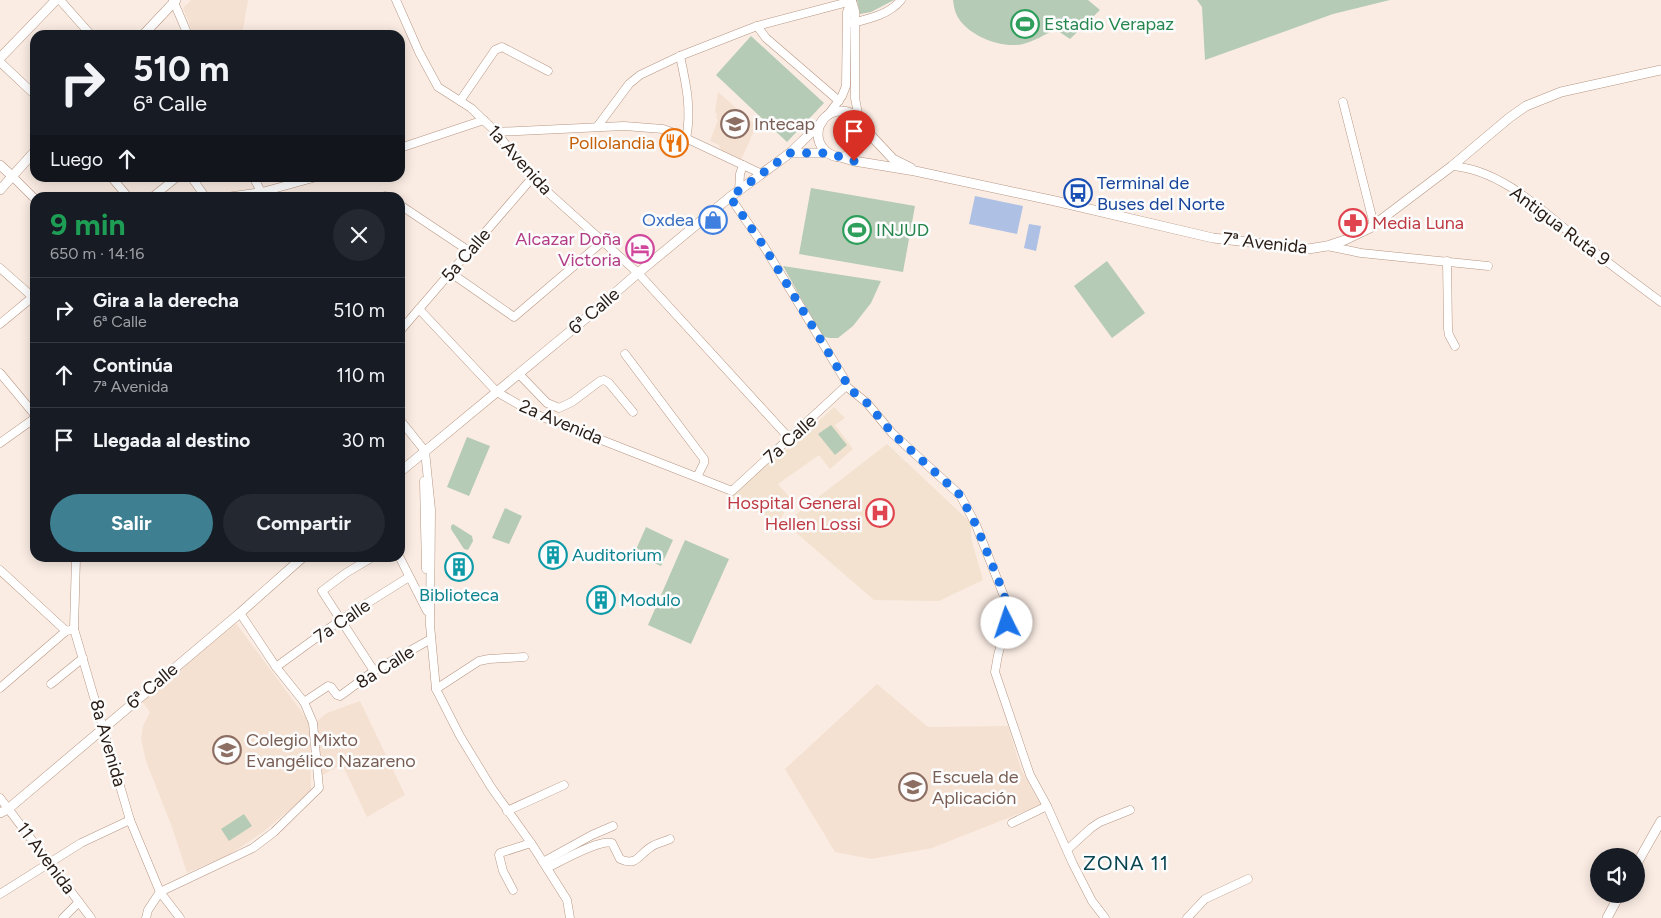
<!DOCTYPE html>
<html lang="es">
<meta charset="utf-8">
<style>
:root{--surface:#171b24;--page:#242831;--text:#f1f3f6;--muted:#9ea1a6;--line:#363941;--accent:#3e8092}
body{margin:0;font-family:Figtree,sans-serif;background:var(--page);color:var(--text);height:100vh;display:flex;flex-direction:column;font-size:19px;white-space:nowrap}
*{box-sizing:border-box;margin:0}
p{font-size:16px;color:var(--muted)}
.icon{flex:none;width:28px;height:28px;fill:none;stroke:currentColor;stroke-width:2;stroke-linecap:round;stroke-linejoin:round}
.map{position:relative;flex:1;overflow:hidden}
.sheet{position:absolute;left:30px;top:192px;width:375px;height:370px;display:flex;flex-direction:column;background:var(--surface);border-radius:15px;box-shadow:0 2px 12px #0003}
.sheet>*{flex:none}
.hud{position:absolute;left:30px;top:30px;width:375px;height:152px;border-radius:15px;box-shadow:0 2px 12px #0003;background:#171b24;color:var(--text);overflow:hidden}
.buttons{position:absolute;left:1590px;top:848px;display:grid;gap:10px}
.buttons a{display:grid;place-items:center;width:55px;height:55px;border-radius:50%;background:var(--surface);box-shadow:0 2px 12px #0003;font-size:25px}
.pin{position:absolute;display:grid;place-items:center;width:42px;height:42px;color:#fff;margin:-51px -21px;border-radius:50% 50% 50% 0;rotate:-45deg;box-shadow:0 0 5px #0007}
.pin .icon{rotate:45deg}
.me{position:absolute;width:55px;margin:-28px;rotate:356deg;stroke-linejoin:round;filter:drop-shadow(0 0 4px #0008)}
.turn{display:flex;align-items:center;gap:18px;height:105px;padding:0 20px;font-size:22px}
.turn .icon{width:65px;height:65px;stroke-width:2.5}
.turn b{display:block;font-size:35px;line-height:42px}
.then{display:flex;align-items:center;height:48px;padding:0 20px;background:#0003;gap:10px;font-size:19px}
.round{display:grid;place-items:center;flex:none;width:52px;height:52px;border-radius:26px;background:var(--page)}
.head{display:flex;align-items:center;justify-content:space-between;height:85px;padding:0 20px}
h1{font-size:30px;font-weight:700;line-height:38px;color:#1e9e55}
.primary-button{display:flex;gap:10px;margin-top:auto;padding:10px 20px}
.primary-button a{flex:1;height:58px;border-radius:30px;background:var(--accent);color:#fff;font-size:20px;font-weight:700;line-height:58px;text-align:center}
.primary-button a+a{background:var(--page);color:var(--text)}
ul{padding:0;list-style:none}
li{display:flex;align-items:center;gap:15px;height:65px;padding:0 20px;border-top:1px solid var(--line)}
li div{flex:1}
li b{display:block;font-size:19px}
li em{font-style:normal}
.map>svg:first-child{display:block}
</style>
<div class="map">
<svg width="1661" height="918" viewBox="0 0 1661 918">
<rect width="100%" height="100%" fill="#faece3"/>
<!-- education -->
<g fill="#f5e1d2">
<path d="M 191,0 L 248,0 L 242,35 L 194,35 L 183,8 Z"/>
<path d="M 718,92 L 759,128 L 758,131 L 754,131 L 741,160 L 721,150 L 719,145 L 710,141 L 718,120 L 716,118 L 717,114 L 715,112 Z"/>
<path d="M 235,622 L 310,723 L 311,792 L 263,832 L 229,855 L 187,873 L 172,827 L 146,761 L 141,739 L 143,726 L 150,712 L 141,700 Z"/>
<path d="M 877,684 L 928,727 L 1008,726 L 1021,769 L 1041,805 L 932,848 L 871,859 L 835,852 L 785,769 Z"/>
<path d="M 360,701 L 405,795 L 367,817 L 342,764 L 319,777 L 316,722 L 327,713 Z"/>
</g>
<!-- medical -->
<g fill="#f3e2d0">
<path d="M 834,407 L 845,418 L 835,425 L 853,449 L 830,469 L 819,455 L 778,484 L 792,500 L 779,521 L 729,501 L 734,492 L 798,440 Z"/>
<path d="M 887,444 L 971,523 L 971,538 L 983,580 L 939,601 L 874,600 L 785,523 Z"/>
</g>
<!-- green -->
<g fill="#b5cbb6">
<path d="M 857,0 L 894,0 L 871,12 L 860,14 Z"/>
<path d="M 953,0 L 1088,0 L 1100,10 L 1070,39 L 1055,29 C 1045,35 1034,41 1023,44 C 1002,49 970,36 959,19 C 955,13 954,7 953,0 Z"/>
<path d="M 1197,0 L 1390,0 L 1333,14 L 1205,60 L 1202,7 Z"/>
<path d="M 751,36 L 824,103 L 787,142 L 716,75 Z"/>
<path d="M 811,188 L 915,206 L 903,272 L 799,254 Z"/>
<path d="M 1107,261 L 1145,313 L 1112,338 L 1074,286 Z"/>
<path d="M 783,266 L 881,281 L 871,303 L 853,326 L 838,338 L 829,338 L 822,336 Z"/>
<path d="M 831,425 L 847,445 L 835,455 L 818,434 Z"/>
<path d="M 467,437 L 490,446 L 469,496 L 447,487 Z"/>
<path d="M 505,508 L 522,516 L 509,544 L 492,538 Z"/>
<path d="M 453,524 L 472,536 L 473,541 L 468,550 L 464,549 L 451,529 L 451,526 Z"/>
<path d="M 646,527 L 673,540 L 661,566 L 634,554 Z"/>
<path d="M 685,540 L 729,559 L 691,644 L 648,625 Z"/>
<path d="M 244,814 L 252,826 L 229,841 L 221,829 Z"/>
</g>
<!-- water -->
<g fill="#aec0e4">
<path d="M 975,196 L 1023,206 L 1017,234 L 969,224 Z"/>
<path d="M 1029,224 L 1041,226 L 1036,251 L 1024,248 Z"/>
</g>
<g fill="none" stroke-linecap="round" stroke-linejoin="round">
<defs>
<g id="minor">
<path d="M 60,0 L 91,35"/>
<path d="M 173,0 L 188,35"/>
<path d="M 396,0 L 419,52 L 438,87 L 471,108 L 496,132 L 532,178 L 638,273 L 790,439"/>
<path d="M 852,1 L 855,11 L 855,98 L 859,119"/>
<path d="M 852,23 C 869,19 890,14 901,0"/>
<path d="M 757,26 L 766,38 L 839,101"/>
<path d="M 680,56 C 686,83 692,110 686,139"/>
<path d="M 0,62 L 35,95"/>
<path d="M 460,101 L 495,50 L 502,47 L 548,71"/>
<path d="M 1343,102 L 1374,225"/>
<path d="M 828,115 L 842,96 L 846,86 L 847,12 L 852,0"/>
<path d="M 597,127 L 629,84 L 640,75 L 680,56 L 757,26 L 852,1"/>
<path d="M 496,132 L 624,126 L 663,129 L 677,134 L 762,174"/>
<path d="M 400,148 L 484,120"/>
<path d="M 1452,166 C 1504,170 1545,214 1585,245 C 1610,264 1635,283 1661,302"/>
<path d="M 12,176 L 35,199"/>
<path d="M 112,178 L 129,198"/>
<path d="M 192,178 L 206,198"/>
<path d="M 254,178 L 264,198"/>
<path d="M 739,191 L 740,174 L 743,165"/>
<path d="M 730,197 L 765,248 L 845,380 L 846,386 L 867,403 L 892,433 L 960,495 L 976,525 L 1009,609 L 1007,623 L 998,655 L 995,672 L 1030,775 L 1047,806 L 1073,864 L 1092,901 L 1105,918"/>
<path d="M 151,198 L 176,178"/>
<path d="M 220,198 L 262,192 L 313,178"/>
<path d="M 381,198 L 385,196 L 388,198"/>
<path d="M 400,205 L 469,251"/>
<path d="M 1327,246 L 1361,253 L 1488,266"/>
<path d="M 1447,261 L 1448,329 L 1449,335 L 1455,346"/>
<path d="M 0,268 L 35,299"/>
<path d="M 451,273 L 514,317 L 602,242"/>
<path d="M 419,309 L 497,392 L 535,414 L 732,491 L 846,386"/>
<path d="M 0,324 L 35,295"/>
<path d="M 400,331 L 532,178"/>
<path d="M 625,354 L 704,459 L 704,463 L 697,477"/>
<path d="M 0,373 L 35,415"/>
<path d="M 519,374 L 547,403 L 559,408 L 572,402 L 600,381 L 604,380 L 609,383 L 633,412"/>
<path d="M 400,420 L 425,451"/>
<path d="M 0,443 L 35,418"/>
<path d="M 425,451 L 431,510 L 430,625 L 436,689 L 460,736 L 491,787 L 531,843 L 567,900 L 570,918"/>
<path d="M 424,481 L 426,569"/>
<path d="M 76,558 L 74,629 L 130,820 L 160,892 L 180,918"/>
<path d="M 371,558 L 346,573 L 322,591 L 374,671"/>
<path d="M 400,558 L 427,611"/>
<path d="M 0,570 L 66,631"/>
<path d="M 276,667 L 342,619 L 409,577"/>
<path d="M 51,684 L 83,658"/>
<path d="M 0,688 L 66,631 L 74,629"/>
<path d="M 436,689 L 479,661 L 489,659 L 524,657"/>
<path d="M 304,702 L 328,686 L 331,687 L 337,695 L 340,696 L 374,671 L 431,639"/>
<path d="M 0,798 L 91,918"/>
<path d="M 507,811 L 564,785"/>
<path d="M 1012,823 L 1047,806"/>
<path d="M 1067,850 L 1091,828 L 1100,822 L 1130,810"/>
<path d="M 543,862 L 592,835 L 613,826"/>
<path d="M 547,868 C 560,862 599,839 612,843 L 620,859 C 637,867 639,854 651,847 C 656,843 664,842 670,839"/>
<path d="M 513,890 L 503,871 L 499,855 L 500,853 L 531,843"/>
<path d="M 0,894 L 81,843 L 130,820"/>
<path d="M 63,918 L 79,902"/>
<path d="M 146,918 L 148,910 L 160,892 L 253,848 L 274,832 L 319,788 L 313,723 L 304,702 L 276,667 L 240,613"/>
<path d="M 1187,918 L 1205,899 L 1248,879"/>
</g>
<g id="major">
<path d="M 143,35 L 176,0"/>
<path d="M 0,58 L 56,0"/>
<circle cx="841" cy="134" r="23"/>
<path d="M 863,127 L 893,159 L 911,168"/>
<path d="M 790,153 L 828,153"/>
<path d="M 840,157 L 854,161 L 915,171 L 1055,201 L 1213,238 L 1308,249 L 1327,246 L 1345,240 L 1370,228 L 1452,166 L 1509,118 L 1526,106 L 1561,92 L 1661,70"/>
<path d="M 0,165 L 12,176"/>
<path d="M 0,190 L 35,151"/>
<path d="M 400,472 L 585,319 L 638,273 L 730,197 L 790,153 L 822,122"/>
<path d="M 0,813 L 8,809 L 240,613 L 302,558"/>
<path d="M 1636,865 L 1661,821"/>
<path d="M 1607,918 L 1620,894"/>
</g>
</defs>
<!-- minor casing -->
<use href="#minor" stroke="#b79683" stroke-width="9"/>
<!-- major casing -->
<use href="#major" stroke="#b79683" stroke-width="10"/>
<!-- minor -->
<use href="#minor" stroke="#fff" stroke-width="8"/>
<!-- major -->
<use href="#major" stroke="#fff" stroke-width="9"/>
</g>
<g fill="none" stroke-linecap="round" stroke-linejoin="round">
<!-- route -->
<path stroke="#1a73e8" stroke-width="9" stroke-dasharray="0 16.2" d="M 854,161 L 828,153 L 790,153 L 730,197 L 765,248 L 845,380 L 846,386 L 867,403 L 892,433 L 960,495 L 976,525 L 998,579 L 1009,609 L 1007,623"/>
</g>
<!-- icons -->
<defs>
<symbol id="stadium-ring" viewBox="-11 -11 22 22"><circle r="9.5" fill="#fcfcfc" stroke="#2e9e5b" stroke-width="1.5"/><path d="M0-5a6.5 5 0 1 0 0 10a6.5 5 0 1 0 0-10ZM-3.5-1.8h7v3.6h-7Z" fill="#2e9e5b"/></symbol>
<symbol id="university-ring" viewBox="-11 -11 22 22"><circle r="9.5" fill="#fcfcfc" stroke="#8d6e63" stroke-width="1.5"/><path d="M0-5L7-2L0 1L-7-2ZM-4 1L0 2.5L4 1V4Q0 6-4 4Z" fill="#8d6e63"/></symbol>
<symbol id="restaurant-ring" viewBox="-11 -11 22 22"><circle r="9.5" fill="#fcfcfc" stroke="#e8710a" stroke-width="1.5"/><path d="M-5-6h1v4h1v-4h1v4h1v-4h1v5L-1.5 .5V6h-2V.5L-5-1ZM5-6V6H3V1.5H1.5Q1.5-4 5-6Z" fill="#e8710a"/></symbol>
<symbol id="bus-ring" viewBox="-11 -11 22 22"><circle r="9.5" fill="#fcfcfc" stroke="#1a4fb4" stroke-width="1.5"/><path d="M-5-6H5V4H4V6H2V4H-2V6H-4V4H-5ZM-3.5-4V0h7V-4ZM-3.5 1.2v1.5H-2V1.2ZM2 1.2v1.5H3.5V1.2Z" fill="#1a4fb4"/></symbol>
<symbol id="shop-ring" viewBox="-11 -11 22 22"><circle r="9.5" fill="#fcfcfc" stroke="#3f7fe0" stroke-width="1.5"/><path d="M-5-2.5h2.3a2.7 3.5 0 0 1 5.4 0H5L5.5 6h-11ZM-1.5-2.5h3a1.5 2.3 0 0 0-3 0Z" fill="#3f7fe0"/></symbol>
<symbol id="pharmacy-ring" viewBox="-11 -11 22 22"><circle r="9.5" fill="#fcfcfc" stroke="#e0444e" stroke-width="1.5"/><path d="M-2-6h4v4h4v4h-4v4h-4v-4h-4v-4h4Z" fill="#e0444e"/></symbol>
<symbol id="hotel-ring" viewBox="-11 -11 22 22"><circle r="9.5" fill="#fcfcfc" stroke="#d1479c" stroke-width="1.5"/><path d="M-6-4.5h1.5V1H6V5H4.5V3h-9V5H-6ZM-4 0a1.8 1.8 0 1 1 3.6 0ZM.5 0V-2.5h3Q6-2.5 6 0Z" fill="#d1479c"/></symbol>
<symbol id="hospital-ring" viewBox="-11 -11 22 22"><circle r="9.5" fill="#fcfcfc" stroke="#e0444e" stroke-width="1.5"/><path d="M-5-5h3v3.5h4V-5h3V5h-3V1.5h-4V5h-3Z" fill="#e0444e"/></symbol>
<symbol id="building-ring" viewBox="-11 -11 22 22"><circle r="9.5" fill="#fcfcfc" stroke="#0f9aa8" stroke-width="1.5"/><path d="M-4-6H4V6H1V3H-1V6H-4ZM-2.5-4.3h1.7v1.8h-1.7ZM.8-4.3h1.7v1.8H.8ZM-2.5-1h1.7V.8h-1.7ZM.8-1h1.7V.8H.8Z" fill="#0f9aa8"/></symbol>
<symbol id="school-ring" viewBox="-11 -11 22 22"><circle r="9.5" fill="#fcfcfc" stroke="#8d6e63" stroke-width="1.5"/><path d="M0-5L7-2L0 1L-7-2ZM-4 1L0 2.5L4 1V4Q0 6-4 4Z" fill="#8d6e63"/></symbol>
</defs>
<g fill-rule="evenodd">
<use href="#stadium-ring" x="1009" y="8" width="32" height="32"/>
<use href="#university-ring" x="719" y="108" width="32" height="32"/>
<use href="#restaurant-ring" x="658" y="127" width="32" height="32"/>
<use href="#bus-ring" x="1062" y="177" width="32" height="32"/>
<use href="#shop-ring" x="697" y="204" width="32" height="32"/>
<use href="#pharmacy-ring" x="1337" y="207" width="32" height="32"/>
<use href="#stadium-ring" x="841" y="214" width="32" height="32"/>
<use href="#hotel-ring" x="624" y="233" width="32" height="32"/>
<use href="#hospital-ring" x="864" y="497" width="32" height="32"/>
<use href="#building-ring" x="537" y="539" width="32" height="32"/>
<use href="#building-ring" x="443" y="551" width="32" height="32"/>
<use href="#building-ring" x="585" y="584" width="32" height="32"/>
<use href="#university-ring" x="211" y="734" width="32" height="32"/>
<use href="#school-ring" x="897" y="771" width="32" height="32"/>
</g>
<g text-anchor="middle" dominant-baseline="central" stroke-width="5" stroke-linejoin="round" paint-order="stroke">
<!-- leisure labels -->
<g font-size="18" fill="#27864d" stroke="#fcfcfc" text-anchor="start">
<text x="1044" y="24">Estadio Verapaz</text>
<text x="876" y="230">INJUD</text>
</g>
<!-- education labels -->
<g font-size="18" fill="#785e54" stroke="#fcfcfc" text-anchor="start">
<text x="754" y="124">Intecap</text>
<text x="246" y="740">Colegio Mixto<tspan x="246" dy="21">Evangélico Nazareno</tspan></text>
<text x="932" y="777">Escuela de<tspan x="932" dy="21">Aplicación</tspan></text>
</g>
<!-- food labels -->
<g font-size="18" fill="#c56008" stroke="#fcfcfc" text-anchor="end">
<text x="655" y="143">Pollolandia</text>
</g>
<!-- street labels -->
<g font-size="18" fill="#271a13" stroke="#fcfcfc">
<text transform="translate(520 160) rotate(48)">1a Avenida</text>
<text transform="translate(1560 226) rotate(37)">Antigua Ruta 9</text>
<text transform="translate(1265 243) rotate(6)">7ª Avenida</text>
<text transform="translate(466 255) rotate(-49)">5a Calle</text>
<text transform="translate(594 311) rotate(-41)">6ª Calle</text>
<text transform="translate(561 422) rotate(23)">2a Avenida</text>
<text transform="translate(790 439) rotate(-42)">7a Calle</text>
<text transform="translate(342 621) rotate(-34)">7a Calle</text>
<text transform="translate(385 667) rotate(-32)">8a Calle</text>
<text transform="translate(152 686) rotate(-40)">6ª Calle</text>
<text transform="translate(108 743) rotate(74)">8a Avenida</text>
<text transform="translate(46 858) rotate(53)">11 Avenida</text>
</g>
<!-- transit labels -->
<g font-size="18" fill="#164399" stroke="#fcfcfc" text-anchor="start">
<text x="1097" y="183">Terminal de<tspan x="1097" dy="21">Buses del Norte</tspan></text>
</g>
<!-- shop labels -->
<g font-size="18" fill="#366cbe" stroke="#fcfcfc" text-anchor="end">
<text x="694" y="220">Oxdea</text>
</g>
<!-- health labels -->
<g font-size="18" fill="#be3a42" stroke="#fcfcfc" text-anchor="start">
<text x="1372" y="223">Media Luna</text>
<text x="861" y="503" text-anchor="end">Hospital General<tspan x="861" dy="21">Hellen Lossi</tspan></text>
</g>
<!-- hotel labels -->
<g font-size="18" fill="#b23c85" stroke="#fcfcfc" text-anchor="end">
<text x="621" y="239">Alcazar Doña<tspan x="621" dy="21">Victoria</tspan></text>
</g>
<!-- culture labels -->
<g font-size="18" fill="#0d838f" stroke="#fcfcfc" text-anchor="start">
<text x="572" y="555">Auditorium</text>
<text x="459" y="595" text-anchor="middle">Biblioteca</text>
<text x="620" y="600">Modulo</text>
</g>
<!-- quarter labels -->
<g font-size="20" letter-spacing="1" fill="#094451" stroke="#fcfcfc">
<text x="1126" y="863">ZONA 11</text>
</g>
</g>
</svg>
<div class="buttons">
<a><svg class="icon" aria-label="sound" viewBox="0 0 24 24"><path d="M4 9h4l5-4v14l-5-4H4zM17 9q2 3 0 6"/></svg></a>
</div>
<div class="pin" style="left:854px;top:161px;background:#d93025"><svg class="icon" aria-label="arrive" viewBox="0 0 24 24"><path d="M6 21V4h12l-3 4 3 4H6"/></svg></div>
<svg class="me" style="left:1007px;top:623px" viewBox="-20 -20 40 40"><circle r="19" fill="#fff"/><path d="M0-13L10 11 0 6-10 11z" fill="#1a73e8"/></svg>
<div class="hud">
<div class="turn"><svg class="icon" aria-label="right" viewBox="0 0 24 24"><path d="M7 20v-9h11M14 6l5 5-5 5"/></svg><div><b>510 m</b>6ª Calle</div></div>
<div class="then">Luego<svg class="icon" aria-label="ahead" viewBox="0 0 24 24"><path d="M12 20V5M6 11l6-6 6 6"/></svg></div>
</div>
<section class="sheet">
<div class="head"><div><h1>9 min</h1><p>650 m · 14:16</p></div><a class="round"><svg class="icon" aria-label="close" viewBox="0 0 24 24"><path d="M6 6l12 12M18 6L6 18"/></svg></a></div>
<ul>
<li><svg class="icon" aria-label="right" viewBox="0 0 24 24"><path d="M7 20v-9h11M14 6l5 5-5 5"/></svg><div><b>Gira a la derecha</b><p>6ª Calle</p></div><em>510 m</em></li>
<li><svg class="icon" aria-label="ahead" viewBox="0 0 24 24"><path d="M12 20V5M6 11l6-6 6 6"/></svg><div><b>Continúa</b><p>7ª Avenida</p></div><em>110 m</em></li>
<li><svg class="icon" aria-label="arrive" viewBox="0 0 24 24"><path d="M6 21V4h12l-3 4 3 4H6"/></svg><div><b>Llegada al destino</b></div><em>30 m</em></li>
</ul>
<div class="primary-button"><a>Salir</a><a>Compartir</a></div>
</section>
</div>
